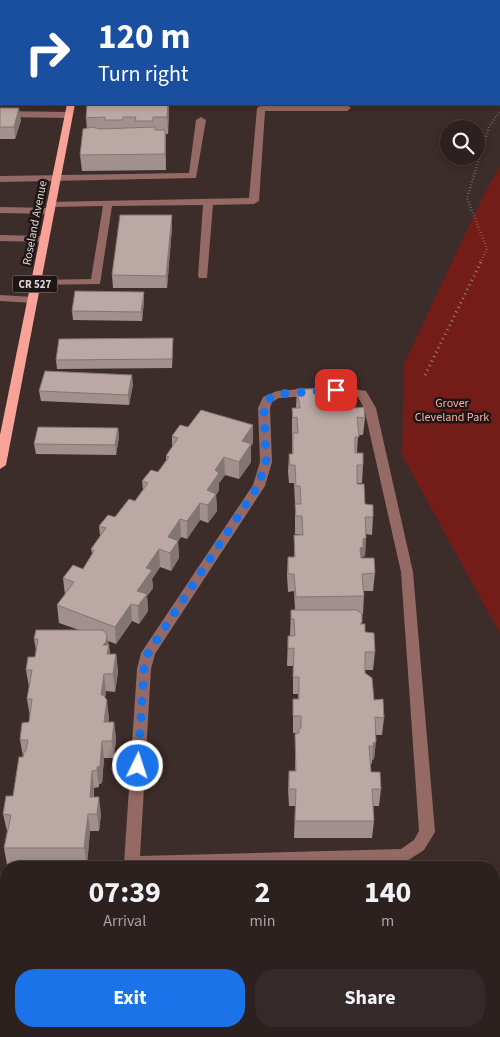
<!DOCTYPE html>
<style>
:root{--surface:#2d2120;--page:#352929;--text:#f1f3f6;--muted:#a7a3a5;--line:#483e3e;--accent:#1a73e8}
body{margin:0;font-family:"Source Sans 3",sans-serif;background:var(--page);color:var(--text);height:100vh;display:flex;flex-direction:column;font-size:19px;white-space:nowrap}
*{box-sizing:border-box;margin:0}
p{font-size:16px;color:var(--muted)}
.icon{flex:none;width:28px;height:28px;fill:none;stroke:currentColor;stroke-width:2;stroke-linecap:round;stroke-linejoin:round}
.map{position:relative;flex:1;overflow:hidden}
.details{position:absolute;left:0px;top:861px;width:500px;height:176px;display:flex;flex-direction:column;background:var(--surface);border-radius:20px 20px 0 0;box-shadow:0 2px 8px #0003,0 0 0 1px var(--line)}
.details>*{flex:none}
.top-card{position:absolute;left:0px;top:0px;width:500px;height:105px;box-shadow:0 2px 8px #0003,0 0 0 1px var(--line);background:#1a4fa0;color:#fff;overflow:hidden}
.fabs{position:absolute;left:440px;top:120px;display:grid;gap:10px}
.fabs a{display:grid;place-items:center;width:45px;height:45px;border-radius:50%;background:var(--surface);box-shadow:0 2px 8px #0003,0 0 0 1px var(--line);font-size:25px}
.pin{position:absolute;display:grid;place-items:center;width:42px;height:42px;color:#fff;margin:-21px;border-radius:10px;box-shadow:0 2px 8px #0006}
.me{position:absolute;width:55px;margin:-28px;rotate:4deg;stroke-linejoin:round;filter:drop-shadow(0 0 4px #0008)}
.turn{display:flex;align-items:center;gap:18px;height:105px;padding:0 15px;font-size:22px}
.turn .icon{width:65px;height:65px;stroke-width:2.5}
.turn b{display:block;font-size:35px;line-height:42px}
.eta{display:flex;justify-content:space-evenly;align-items:center;height:85px;text-align:center}
.eta b{font-size:30px;font-weight:700;line-height:35px}
.action{display:flex;gap:10px;margin-top:auto;padding:10px 15px}
.action a{flex:1;height:58px;border-radius:20px;background:var(--accent);color:#fff;font-size:20px;font-weight:700;line-height:58px;text-align:center}
.action a+a{background:var(--page);color:var(--text)}
.map>svg:first-child{display:block}
</style>
<div class="map">
<svg width="500" height="1037" viewBox="0 0 500 1037">
<rect width="100%" height="100%" fill="#3c2c2a"/>
<!-- green -->
<path fill="#741d18" d="M 500,166 L 500,634 L 402,455 L 404,364 L 483,196 Z"/>
<g fill="none" stroke-linecap="round" stroke-linejoin="round">
<!-- path-far1 -->
<path stroke="#938685" stroke-width="2.5" stroke-dasharray="0.5 2.5" stroke-linecap="butt" d="M 480,263 L 487,249 L 467,198 L 489,127 L 500,111"/>
<!-- path -->
<path stroke="#938685" stroke-width="3" stroke-dasharray="1 4" stroke-linecap="butt" d="M 425,375 L 481,262"/>
<!-- minor -->
<g fill="#956a64" fill-rule="evenodd">
<rect x="333" y="0" width="8" height="1"/>
<path d="M 261,105 L 347,105 L 351,108 L 347,111 L 265,111 L 259,201 L 254,204 L 213,205 L 207,278 L 199,278 L 198,276 L 203,205 L 112,206 L 100,284 L 32,285 L 31,283 L 36,280 L 91,279 L 103,206 L 51,207 L 46,204 L 48,202 L 249,198 L 257,108 Z"/>
<path d="M 0,111 L 69,112 L 73,115 L 69,118 L 0,117 Z"/>
<path d="M 201,117 L 206,120 L 196,178 L 0,182 L 0,176 L 189,173 L 196,120 Z"/>
<path d="M 0,207 L 50,208 L 55,211 L 50,214 L 0,213 Z"/>
<path d="M 0,235 L 44,236 L 49,239 L 44,242 L 0,241 Z"/>
<path d="M 0,295 L 33,297 L 38,300 L 33,303 L 0,301 Z"/>
<path d="M 336,386 L 366,391 L 376,408 L 413,572 L 435,832 L 424,850 L 404,863 L 221,868 L 126,868 L 124,863 L 137,669 L 141,653 L 253,485 L 260,462 L 258,408 L 263,397 L 277,391 ZM 336,394 L 358,397 L 364,408 L 401,572 L 419,831 L 414,840 L 401,849 L 140,856 L 151,669 L 155,654 L 265,486 L 272,462 L 270,408 L 272,402 L 279,398 Z"/>
<path d="M 6,888 L 6,902 L 0,903 L 0,889 Z"/>
<rect x="0" y="1012" width="6" height="16"/>
<path d="M 231,1031 L 365,1031 L 368,1037 L 234,1037 Z"/>
</g>
<!-- major -->
<g fill="#f9a297" fill-rule="evenodd">
<rect x="87" y="0" width="8" height="1"/>
<path d="M 67,104 L 75,104 L 6,465 L 0,469 L 0,435 Z"/>
</g>
</g>
<!-- wall -->
<g fill="#a1908d">
<path d="M 169,104 L 168,134 L 166,134 L 166,170 L 82,171 L 80,155 L 87,129 L 86,118 Z"/>
<path d="M 0,108 L 21,120 L 15,139 L 0,139 Z"/>
<path d="M 172,227 L 167,288 L 113,288 L 112,275 Z"/>
<path d="M 144,292 L 144,301 L 142,321 L 73,320 L 72,311 Z"/>
<path d="M 173,338 L 172,368 L 57,369 L 56,360 Z"/>
<path d="M 133,384 L 129,405 L 41,401 L 39,391 Z"/>
<path d="M 297,389 L 355,408 L 365,418 L 363,435 L 358,435 L 357,453 L 363,465 L 362,483 L 357,483 L 365,504 L 373,517 L 372,535 L 366,534 L 365,556 L 362,557 L 362,558 L 375,573 L 373,591 L 364,591 L 364,596 L 363,614 L 362,614 L 362,624 L 375,652 L 373,670 L 365,670 L 365,673 L 374,700 L 384,718 L 382,735 L 376,735 L 374,759 L 372,760 L 372,764 L 371,763 L 371,772 L 381,789 L 379,806 L 373,806 L 374,821 L 372,838 L 294,838 L 295,806 L 289,806 L 288,788 L 289,771 L 295,771 L 295,734 L 297,733 L 293,733 L 293,699 L 298,699 L 298,694 L 293,694 L 293,666 L 287,666 L 288,636 L 290,636 L 291,610 L 295,610 L 294,591 L 288,592 L 287,575 L 288,557 L 294,557 L 294,535 L 301,535 L 295,534 L 295,504 L 300,504 L 295,504 L 294,483 L 289,483 L 288,472 L 289,454 L 292,454 L 292,408 L 296,408 Z"/>
<path d="M 253,425 L 253,443 L 251,446 L 251,462 L 239,479 L 225,475 L 219,483 L 219,490 L 216,495 L 217,511 L 208,523 L 200,520 L 187,539 L 181,537 L 178,541 L 179,558 L 171,571 L 160,567 L 152,579 L 153,588 L 147,596 L 148,611 L 139,624 L 132,621 L 116,644 L 108,641 L 110,654 L 116,654 L 118,672 L 115,692 L 106,691 L 105,698 L 109,718 L 108,722 L 114,722 L 116,740 L 114,758 L 104,758 L 102,783 L 99,784 L 99,787 L 94,788 L 94,797 L 101,814 L 99,831 L 90,831 L 87,865 L 7,865 L 4,848 L 7,831 L 3,814 L 13,796 L 23,757 L 20,740 L 29,722 L 30,717 L 27,699 L 29,687 L 26,670 L 35,657 L 36,650 L 34,639 L 79,630 L 59,623 L 57,605 L 65,595 L 63,578 L 83,569 L 92,554 L 91,549 L 100,536 L 99,526 L 115,517 L 135,501 L 143,490 L 142,481 L 158,472 L 166,460 L 166,456 L 172,447 L 172,436 L 188,427 Z"/>
<path d="M 118,428 L 119,437 L 116,455 L 36,454 L 34,444 Z"/>
<path d="M 456,1031 L 494,1031 L 500,1037 L 457,1037 Z"/>
</g>
<!-- shaded-wall -->
<g fill="#837573">
<path d="M 168,104 L 169,104 L 169,110 L 168,134 L 167,117 Z"/>
<path d="M 19,108 L 21,120 L 15,139 L 14,127 Z"/>
<path d="M 165,130 L 166,146 L 166,170 L 165,154 Z"/>
<path d="M 172,215 L 172,227 L 167,288 L 166,276 Z"/>
<path d="M 144,292 L 144,301 L 142,321 L 141,312 Z"/>
<path d="M 173,338 L 173,347 L 172,368 L 172,359 Z"/>
<path d="M 132,375 L 133,384 L 129,405 L 128,395 Z"/>
<path d="M 253,425 L 253,443 L 251,446 L 251,462 L 239,479 L 239,462 L 242,441 Z"/>
<path d="M 118,428 L 119,437 L 116,455 L 115,445 Z"/>
<path d="M 224,457 L 225,475 L 219,483 L 219,490 L 216,495 L 217,511 L 208,523 L 207,490 L 215,470 Z"/>
<path d="M 200,503 L 200,520 L 187,539 L 187,521 Z"/>
<path d="M 180,519 L 181,537 L 170,553 L 168,537 Z"/>
<path d="M 366,538 L 365,556 L 362,557 L 361,564 L 360,548 L 363,539 Z"/>
<path d="M 178,541 L 179,558 L 171,571 L 170,553 Z"/>
<path d="M 159,549 L 160,567 L 152,579 L 153,588 L 147,596 L 148,611 L 139,624 L 137,591 L 146,568 Z"/>
<path d="M 131,604 L 132,621 L 116,644 L 115,627 Z"/>
<path d="M 107,635 L 109,646 L 109,645 L 111,663 L 103,645 Z"/>
<path d="M 116,654 L 118,672 L 115,692 L 113,674 Z"/>
<path d="M 104,674 L 106,691 L 103,712 L 101,695 Z"/>
<path d="M 107,700 L 109,718 L 106,740 L 104,722 Z"/>
<path d="M 114,722 L 116,740 L 114,758 L 112,741 Z"/>
<path d="M 102,741 L 104,758 L 102,783 L 99,784 L 99,787 L 97,770 Z"/>
<path d="M 376,742 L 374,759 L 372,760 L 373,743 Z"/>
<path d="M 92,771 L 94,788 L 92,814 L 90,797 Z"/>
<path d="M 99,797 L 101,814 L 99,831 L 97,814 Z"/>
<path d="M 88,814 L 90,831 L 87,865 L 84,848 Z"/>
</g>
<!-- building -->
<g fill="#bba7a4" stroke="#837573">
<path d="M 87,104 L 168,104 L 167,117 L 153,117 L 153,121 L 135,121 L 136,117 L 123,117 L 122,120 L 105,120 L 105,117 L 86,118 Z"/>
<path d="M 0,108 L 19,108 L 14,127 L 0,127 Z"/>
<path d="M 92,127 L 100,129 L 155,127 L 155,130 L 165,130 L 165,154 L 80,155 L 83,129 Z"/>
<path d="M 120,215 L 172,215 L 166,276 L 112,275 Z"/>
<path d="M 75,291 L 144,292 L 141,312 L 72,311 Z"/>
<path d="M 173,338 L 172,359 L 56,360 L 59,339 Z"/>
<path d="M 45,371 L 132,375 L 128,395 L 39,391 Z"/>
<path d="M 297,389 L 353,389 L 355,408 L 364,407 L 365,418 L 357,417 L 359,437 L 355,437 L 355,453 L 363,453 L 363,465 L 357,465 L 357,484 L 364,484 L 365,504 L 373,505 L 373,517 L 365,517 L 366,538 L 363,539 L 363,547 L 360,548 L 361,558 L 374,558 L 375,573 L 362,574 L 364,596 L 296,597 L 294,574 L 288,574 L 288,557 L 295,557 L 294,535 L 303,535 L 302,516 L 296,516 L 295,504 L 301,504 L 300,486 L 296,486 L 295,465 L 290,465 L 289,454 L 293,454 L 293,433 L 298,433 L 297,417 L 293,418 L 292,408 L 300,408 Z"/>
<path d="M 201,410 L 253,425 L 242,441 L 251,444 L 239,462 L 224,457 L 215,470 L 219,473 L 207,490 L 216,494 L 208,505 L 200,503 L 187,521 L 180,519 L 168,537 L 178,541 L 170,553 L 159,549 L 146,568 L 152,570 L 137,591 L 147,594 L 138,606 L 131,604 L 115,627 L 57,605 L 74,582 L 63,578 L 73,565 L 83,569 L 94,551 L 91,549 L 106,528 L 99,526 L 108,515 L 115,517 L 129,499 L 135,501 L 148,483 L 142,481 L 151,470 L 158,472 L 169,457 L 166,456 L 178,438 L 172,436 L 180,425 L 188,427 Z"/>
<path d="M 38,427 L 118,428 L 115,445 L 34,444 Z"/>
<path d="M 291,610 L 357,610 L 362,614 L 362,622 L 360,624 L 365,624 L 365,632 L 374,633 L 375,652 L 365,652 L 365,673 L 372,678 L 374,700 L 383,699 L 384,718 L 375,717 L 376,742 L 373,743 L 374,746 L 369,746 L 371,772 L 380,772 L 381,789 L 372,789 L 374,821 L 295,821 L 296,789 L 289,789 L 289,771 L 296,771 L 295,734 L 299,733 L 299,728 L 301,728 L 301,716 L 293,716 L 293,699 L 299,699 L 299,677 L 293,677 L 294,648 L 288,649 L 288,636 L 295,636 L 294,619 L 291,619 Z"/>
<path d="M 36,630 L 103,630 L 107,635 L 106,642 L 103,645 L 109,645 L 107,654 L 116,654 L 113,674 L 104,674 L 101,695 L 103,695 L 107,700 L 104,722 L 114,722 L 112,741 L 102,741 L 100,766 L 97,767 L 97,770 L 92,771 L 90,797 L 99,797 L 97,814 L 88,814 L 84,848 L 4,848 L 11,815 L 3,814 L 6,796 L 13,796 L 19,757 L 23,757 L 24,752 L 26,751 L 28,740 L 20,740 L 22,723 L 29,722 L 32,699 L 27,699 L 32,670 L 26,670 L 28,657 L 35,657 L 38,639 L 34,639 Z"/>
<path d="M 494,1001 L 500,1001 L 500,1037 L 462,1037 L 461,1031 L 494,1031 Z"/>
</g>
<g fill="none" stroke-linecap="round" stroke-linejoin="round">
<!-- route -->
<path stroke="#1a73e8" stroke-width="9" stroke-dasharray="0 16.2" d="M 138,766 L 144,669 L 148,653 L 258,486 L 266,462 L 264,408 L 267,400 L 277,394 L 336,390"/>
</g>
<g text-anchor="middle" dominant-baseline="central" stroke-width="5" stroke-linejoin="round" paint-order="stroke">
<!-- shield labels -->
<rect fill="#1e1615" stroke="#a59b9a" stroke-width="1" x="12.5" y="275.5" width="45" height="17" rx="4"/>
<g font-size="11" font-weight="bold" fill="#dfd4d3">
<text x="35" y="284">CR 527</text>
</g>
<!-- street labels -->
<g font-size="12" fill="#dfd4d3" stroke="#1e1615">
<text transform="translate(35 223) rotate(-79)">Roseland Avenue</text>
</g>
<!-- park labels -->
<g font-size="12" fill="#faada2" stroke="#1e1615">
<text x="452" y="403">Grover<tspan x="452" dy="14">Cleveland Park</tspan></text>
</g>
</g>
</svg>
<div class="fabs">
<a><svg class="icon" aria-label="search" viewBox="0 0 24 24"><circle cx="10" cy="10" r="6"/><path d="M15 15l6 6"/></svg></a>
</div>
<div class="pin" style="left:336px;top:390px;background:#d93025"><svg class="icon" aria-label="arrive" viewBox="0 0 24 24"><path d="M6 21V4h12l-3 4 3 4H6"/></svg></div>
<svg class="me" style="left:138px;top:766px" viewBox="-20 -20 40 40"><circle r="17" fill="#1a73e8" stroke="#fff" stroke-width="3"/><path d="M0-11L8 9 0 5-8 9z" fill="#fff"/></svg>
<div class="top-card">
<div class="turn"><svg class="icon" aria-label="right" viewBox="0 0 24 24"><path d="M7 20v-9h11M14 6l5 5-5 5"/></svg><div><b>120 m</b>Turn right</div></div>
</div>
<section class="details">
<div class="eta">
<div><b>07:39</b><p>Arrival</p></div>
<div><b>2</b><p>min</p></div>
<div><b>140</b><p>m</p></div>
</div>
<div class="action"><a>Exit</a><a>Share</a></div>
</section>
</div>
